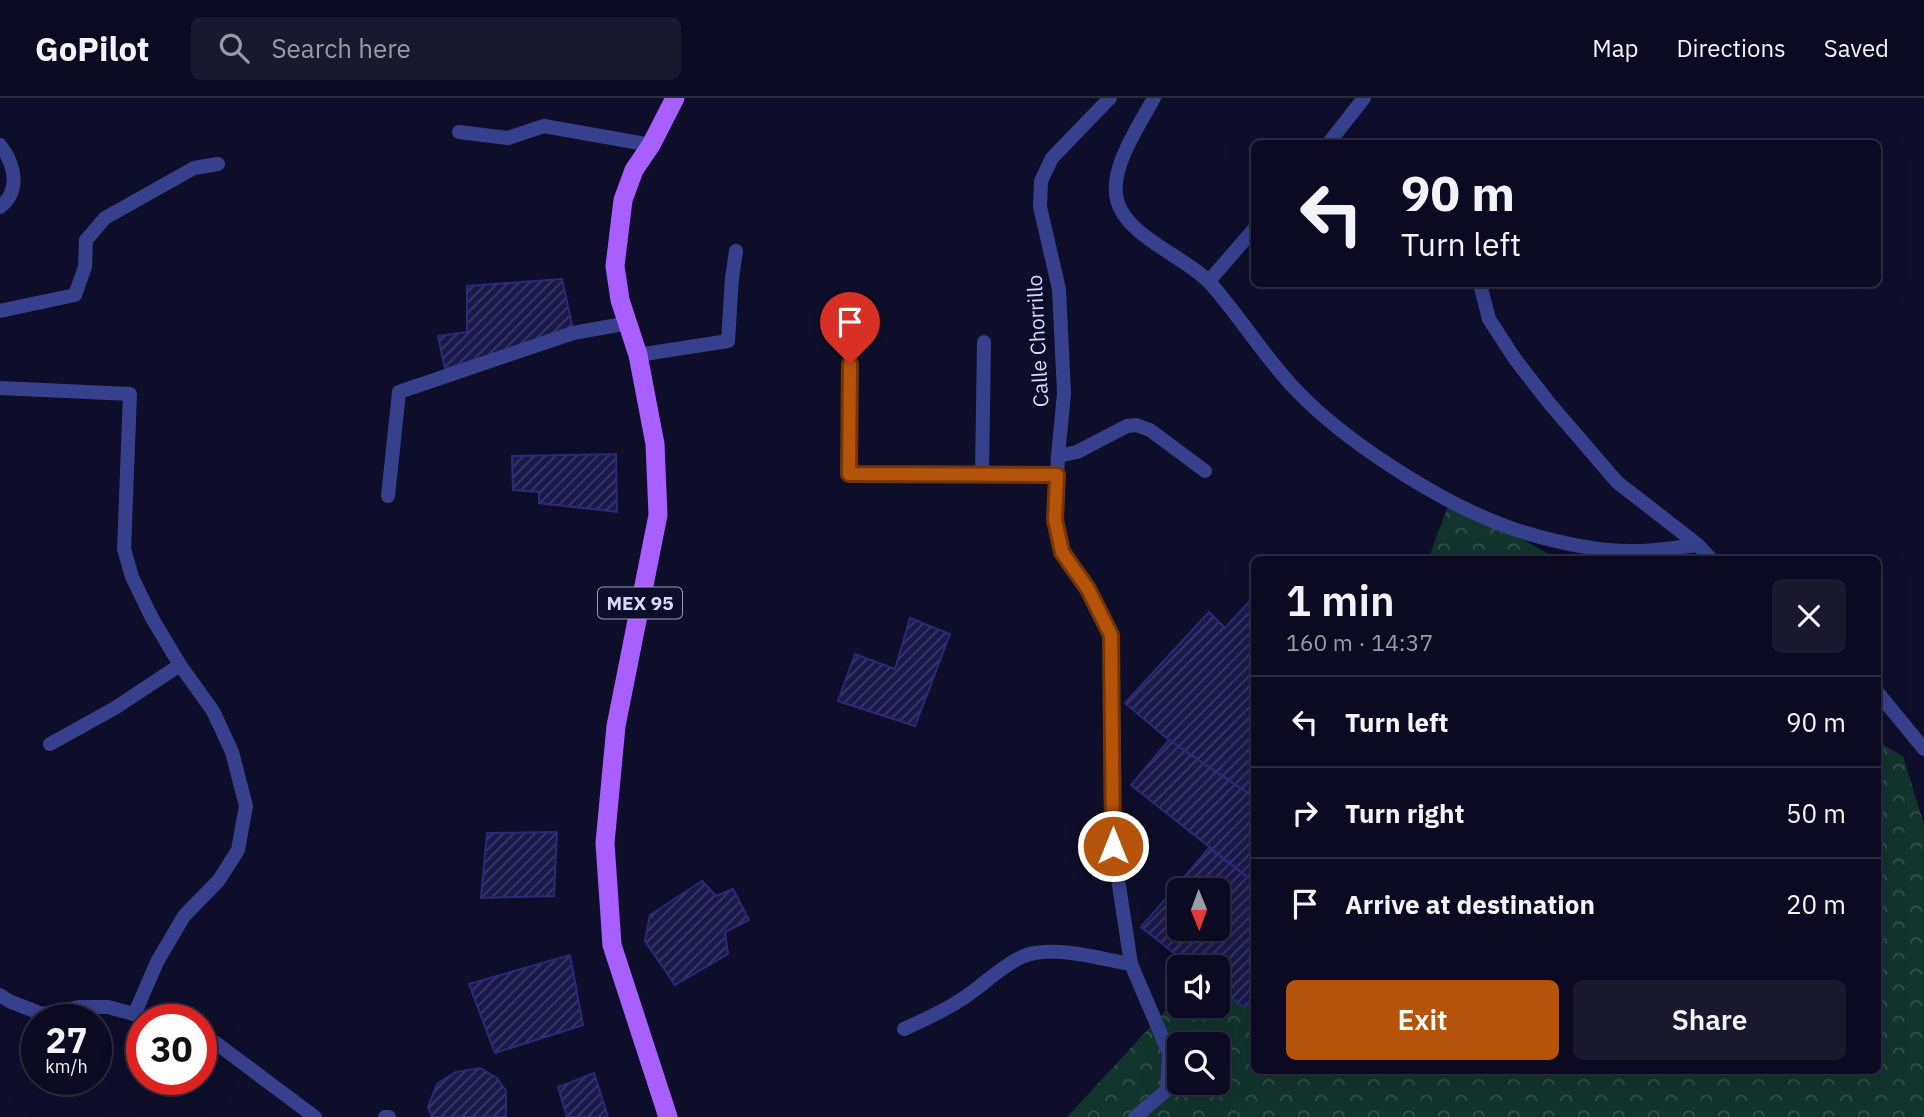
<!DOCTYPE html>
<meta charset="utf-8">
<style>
:root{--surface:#0b0a20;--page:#19182d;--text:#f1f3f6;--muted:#9a9aa5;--line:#2b2b3e;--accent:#b45309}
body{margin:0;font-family:"IBM Plex Sans",sans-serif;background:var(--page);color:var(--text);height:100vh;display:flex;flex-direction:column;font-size:26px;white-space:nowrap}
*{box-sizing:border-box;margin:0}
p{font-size:23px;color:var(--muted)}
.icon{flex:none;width:38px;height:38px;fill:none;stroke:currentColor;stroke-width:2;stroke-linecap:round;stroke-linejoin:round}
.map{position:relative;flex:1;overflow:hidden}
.panel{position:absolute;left:1251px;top:458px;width:630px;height:518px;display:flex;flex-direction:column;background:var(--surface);border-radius:10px;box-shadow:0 7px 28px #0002,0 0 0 2px var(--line)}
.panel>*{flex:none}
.top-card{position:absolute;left:1251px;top:42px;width:630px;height:147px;border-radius:10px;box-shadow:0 7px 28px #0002,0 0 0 2px var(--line);background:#0b0a20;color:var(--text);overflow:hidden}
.needle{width:46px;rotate:179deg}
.tools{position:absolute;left:1167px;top:780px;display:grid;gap:14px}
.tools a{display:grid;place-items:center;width:63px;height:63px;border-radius:10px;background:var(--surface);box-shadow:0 7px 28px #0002,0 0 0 2px var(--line);font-size:35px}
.speed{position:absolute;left:21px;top:906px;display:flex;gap:14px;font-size:35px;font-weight:700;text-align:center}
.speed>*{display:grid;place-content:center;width:91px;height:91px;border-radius:50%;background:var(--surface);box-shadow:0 7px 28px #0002,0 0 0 2px var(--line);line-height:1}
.speed small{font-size:18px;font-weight:400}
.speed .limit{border:10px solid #d22;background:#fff;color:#111}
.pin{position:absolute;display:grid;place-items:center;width:60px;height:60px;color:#fff;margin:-72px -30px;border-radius:50% 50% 50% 0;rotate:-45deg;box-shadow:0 0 7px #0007}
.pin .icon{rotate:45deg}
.me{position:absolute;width:77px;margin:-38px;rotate:0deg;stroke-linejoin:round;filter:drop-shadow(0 0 5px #0008)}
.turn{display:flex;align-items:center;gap:24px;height:147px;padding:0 35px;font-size:32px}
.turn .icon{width:91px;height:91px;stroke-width:2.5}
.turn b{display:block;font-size:49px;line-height:60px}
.round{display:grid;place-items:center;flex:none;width:74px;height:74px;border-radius:10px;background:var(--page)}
.head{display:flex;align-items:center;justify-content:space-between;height:119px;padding:0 35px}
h1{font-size:42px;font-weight:600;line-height:52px}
.action{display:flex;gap:14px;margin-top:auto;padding:14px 35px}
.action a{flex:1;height:80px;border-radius:10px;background:var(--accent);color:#fff;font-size:28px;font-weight:600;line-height:80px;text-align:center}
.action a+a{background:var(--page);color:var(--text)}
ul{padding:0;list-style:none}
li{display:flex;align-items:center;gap:21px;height:91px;padding:0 35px;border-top:2px solid var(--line)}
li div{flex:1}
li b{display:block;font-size:26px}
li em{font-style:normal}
header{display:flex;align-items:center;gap:42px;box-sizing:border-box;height:98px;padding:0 35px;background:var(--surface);border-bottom:2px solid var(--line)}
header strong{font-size:33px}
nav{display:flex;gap:38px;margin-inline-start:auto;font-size:24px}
.search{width:490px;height:63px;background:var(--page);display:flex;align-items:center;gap:18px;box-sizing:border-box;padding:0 24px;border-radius:10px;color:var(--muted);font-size:26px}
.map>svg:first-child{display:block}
</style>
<header>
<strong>GoPilot</strong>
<div class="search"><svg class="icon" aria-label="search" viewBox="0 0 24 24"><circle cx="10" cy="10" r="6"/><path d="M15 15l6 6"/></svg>Search here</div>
<nav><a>Map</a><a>Directions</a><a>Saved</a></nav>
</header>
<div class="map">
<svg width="1924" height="1019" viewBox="0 0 1924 1019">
<defs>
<pattern id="forest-crowns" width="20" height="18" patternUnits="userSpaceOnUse" patternTransform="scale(1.75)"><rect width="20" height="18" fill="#11342d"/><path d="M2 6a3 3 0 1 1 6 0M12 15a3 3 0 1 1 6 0" fill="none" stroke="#33514c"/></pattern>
<pattern id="building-hatch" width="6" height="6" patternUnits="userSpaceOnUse" patternTransform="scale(1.75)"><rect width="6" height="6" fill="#1b194c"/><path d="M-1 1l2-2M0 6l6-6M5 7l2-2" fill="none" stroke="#3b3a67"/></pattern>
</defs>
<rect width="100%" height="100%" fill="#0f0e2a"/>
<!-- forest -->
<g fill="url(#forest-crowns)" fill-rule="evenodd">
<path d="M 1451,400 L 1559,462 L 1428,462 Z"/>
<path d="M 1878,644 L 1903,658 L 1924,727 L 1924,1019 L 1067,1019 L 1179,898 L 1180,908 L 1218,908 L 1218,870 L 1255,817 L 1255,973 L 1878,973 ZM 1180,947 L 1218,947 L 1218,985 L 1180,985 Z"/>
</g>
<!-- building -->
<g fill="url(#building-hatch)" stroke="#2d297a" stroke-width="2" fill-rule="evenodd">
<path d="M 562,181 L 573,231 L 445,271 L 438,238 L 467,234 L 467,188 Z"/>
<path d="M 616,356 L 617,414 L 539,405 L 539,394 L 513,392 L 512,358 Z"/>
<path d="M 1255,497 L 1255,700 L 1169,642 L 1125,605 L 1209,514 L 1225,530 Z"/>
<path d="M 910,520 L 950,536 L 915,628 L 838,603 L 855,556 L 895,571 Z"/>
<path d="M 1169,642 L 1255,700 L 1255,785 L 1131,687 Z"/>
<path d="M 557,734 L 554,798 L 481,800 L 487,735 Z"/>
<path d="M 1209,750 L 1255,785 L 1255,897 L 1244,909 L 1218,889 L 1218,870 L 1193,870 L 1141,829 ZM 1180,793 L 1218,793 L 1218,831 L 1180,831 Z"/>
<path d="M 702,783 L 716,798 L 733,791 L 749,822 L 725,834 L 728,856 L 675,887 L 645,843 L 650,817 Z"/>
<path d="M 570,857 L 583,927 L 495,955 L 469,886 Z"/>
<path d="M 480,970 L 497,980 L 506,993 L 506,1019 L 432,1019 L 428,1009 L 437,986 L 456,974 Z"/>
<path d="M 594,975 L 608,1019 L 567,1019 L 558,989 Z"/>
</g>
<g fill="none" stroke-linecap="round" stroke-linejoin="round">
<!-- service -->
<g stroke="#36408c" stroke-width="14">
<path d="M 638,257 L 728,243 L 732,180 L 736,153"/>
<path d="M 850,266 L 849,376 L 1057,377"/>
<path d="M 982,377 L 984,244"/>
<path d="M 50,646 L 115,610 L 180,567"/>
<path d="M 904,931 C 924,922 944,913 962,901 C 983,888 1011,858 1035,855 C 1066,850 1101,861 1131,866"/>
<path d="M 385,1019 L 389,1019"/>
</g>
<!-- pedestrian -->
<g stroke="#36408c" stroke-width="14">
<path d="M 459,34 L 508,40 L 544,28 L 651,47"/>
<path d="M 388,398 L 399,294 L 573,235 L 629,225"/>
</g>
<!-- minor -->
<g stroke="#36408c" stroke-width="14">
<path d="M 1110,0 L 1052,60 L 1041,83 L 1040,109 L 1059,191 L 1064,295 L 1058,358 L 1055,422 L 1062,454 L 1088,491 L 1111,537 L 1113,748 L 1131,866 L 1169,955 L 1167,992 L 1135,1019"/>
<path d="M 1154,0 C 1139,28 1109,70 1117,102 C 1126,139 1187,159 1211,186 C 1241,220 1265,260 1297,293 C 1345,343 1435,401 1500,426 C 1530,438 1576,449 1608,452 C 1638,455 1668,451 1698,447 L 1712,462"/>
<path d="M 1328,46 L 1364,0"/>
<path d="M 0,47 C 15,66 21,93 0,109"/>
<path d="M 1209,183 L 1255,130"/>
<path d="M 1480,186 L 1489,221 L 1515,261 L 1550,306 L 1617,384 L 1698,447"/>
<path d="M 0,213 L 75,197 L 85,169 L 86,142 L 105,120 L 194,70 L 218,66"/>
<path d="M 0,290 L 130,296 L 124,451 L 132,479 L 152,520 L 180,567 L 213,613 L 232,654 L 246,708 L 238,752 L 219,782 L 184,818 L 157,864 L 135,915"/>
<path d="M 1058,358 L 1077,354 L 1127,328 L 1136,327 L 1150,332 L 1205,373"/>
<path d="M 1878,595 L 1924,651"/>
<path d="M 0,897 L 9,903 L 42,916 L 80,909 L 108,909 L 155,922"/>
<path d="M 201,939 L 216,945 L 315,1019"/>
</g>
<!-- primary -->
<path stroke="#a95eff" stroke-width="19" d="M 668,1019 L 612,847 L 605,745 L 616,628 L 658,417 L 655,346 L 638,257 L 620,202 L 615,168 L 623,102 L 634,72 L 651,47 L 675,0"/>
</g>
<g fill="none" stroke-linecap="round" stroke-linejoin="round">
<defs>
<path id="route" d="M 850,266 L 849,376 L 1057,377 L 1055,422 L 1062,454 L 1088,491 L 1111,537 L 1113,748"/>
</defs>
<!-- route casing -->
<use href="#route" stroke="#753606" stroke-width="18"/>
<!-- route -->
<use href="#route" stroke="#b45309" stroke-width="12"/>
</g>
<g text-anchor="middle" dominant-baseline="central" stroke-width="5" stroke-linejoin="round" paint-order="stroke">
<!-- shield labels -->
<rect fill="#0f0e2a" stroke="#9b9cbf" stroke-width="2" x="598" y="489.5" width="84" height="31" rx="5"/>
<g font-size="19" font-weight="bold" fill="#d7d9ff">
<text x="640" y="505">MEX 95</text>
</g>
<!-- street labels -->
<g font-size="21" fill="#d7d9ff" stroke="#0f0e2a">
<text transform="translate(1037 243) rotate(-93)">Calle Chorrillo</text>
</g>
</g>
</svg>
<div class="tools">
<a><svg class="needle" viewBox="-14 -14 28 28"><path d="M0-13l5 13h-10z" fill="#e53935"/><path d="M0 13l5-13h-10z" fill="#9a9aa5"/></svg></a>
<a><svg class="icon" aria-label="sound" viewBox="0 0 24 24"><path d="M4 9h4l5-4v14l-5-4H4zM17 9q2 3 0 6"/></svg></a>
<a><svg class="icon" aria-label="search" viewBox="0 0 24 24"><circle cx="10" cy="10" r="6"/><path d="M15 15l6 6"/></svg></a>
</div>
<div class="speed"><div>27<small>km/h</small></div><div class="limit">30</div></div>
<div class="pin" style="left:850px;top:266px;background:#d93025"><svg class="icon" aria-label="arrive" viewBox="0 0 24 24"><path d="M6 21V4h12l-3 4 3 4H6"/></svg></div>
<svg class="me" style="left:1113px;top:748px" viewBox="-20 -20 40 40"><circle r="17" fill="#b45309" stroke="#fff" stroke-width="3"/><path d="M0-11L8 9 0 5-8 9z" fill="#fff"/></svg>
<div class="top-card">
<div class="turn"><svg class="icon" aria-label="left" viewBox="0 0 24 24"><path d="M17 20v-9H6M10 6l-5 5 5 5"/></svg><div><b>90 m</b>Turn left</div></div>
</div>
<section class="panel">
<div class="head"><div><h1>1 min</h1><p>160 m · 14:37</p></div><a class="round"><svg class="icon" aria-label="close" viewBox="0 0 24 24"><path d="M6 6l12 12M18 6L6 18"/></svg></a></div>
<ul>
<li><svg class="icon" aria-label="left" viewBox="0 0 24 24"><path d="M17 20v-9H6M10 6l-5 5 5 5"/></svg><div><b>Turn left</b></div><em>90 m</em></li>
<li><svg class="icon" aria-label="right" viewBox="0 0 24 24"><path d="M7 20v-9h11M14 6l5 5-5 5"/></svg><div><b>Turn right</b></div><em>50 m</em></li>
<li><svg class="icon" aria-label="arrive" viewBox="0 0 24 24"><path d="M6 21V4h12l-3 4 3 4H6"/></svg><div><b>Arrive at destination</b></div><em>20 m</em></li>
</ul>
<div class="action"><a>Exit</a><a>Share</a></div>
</section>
</div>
